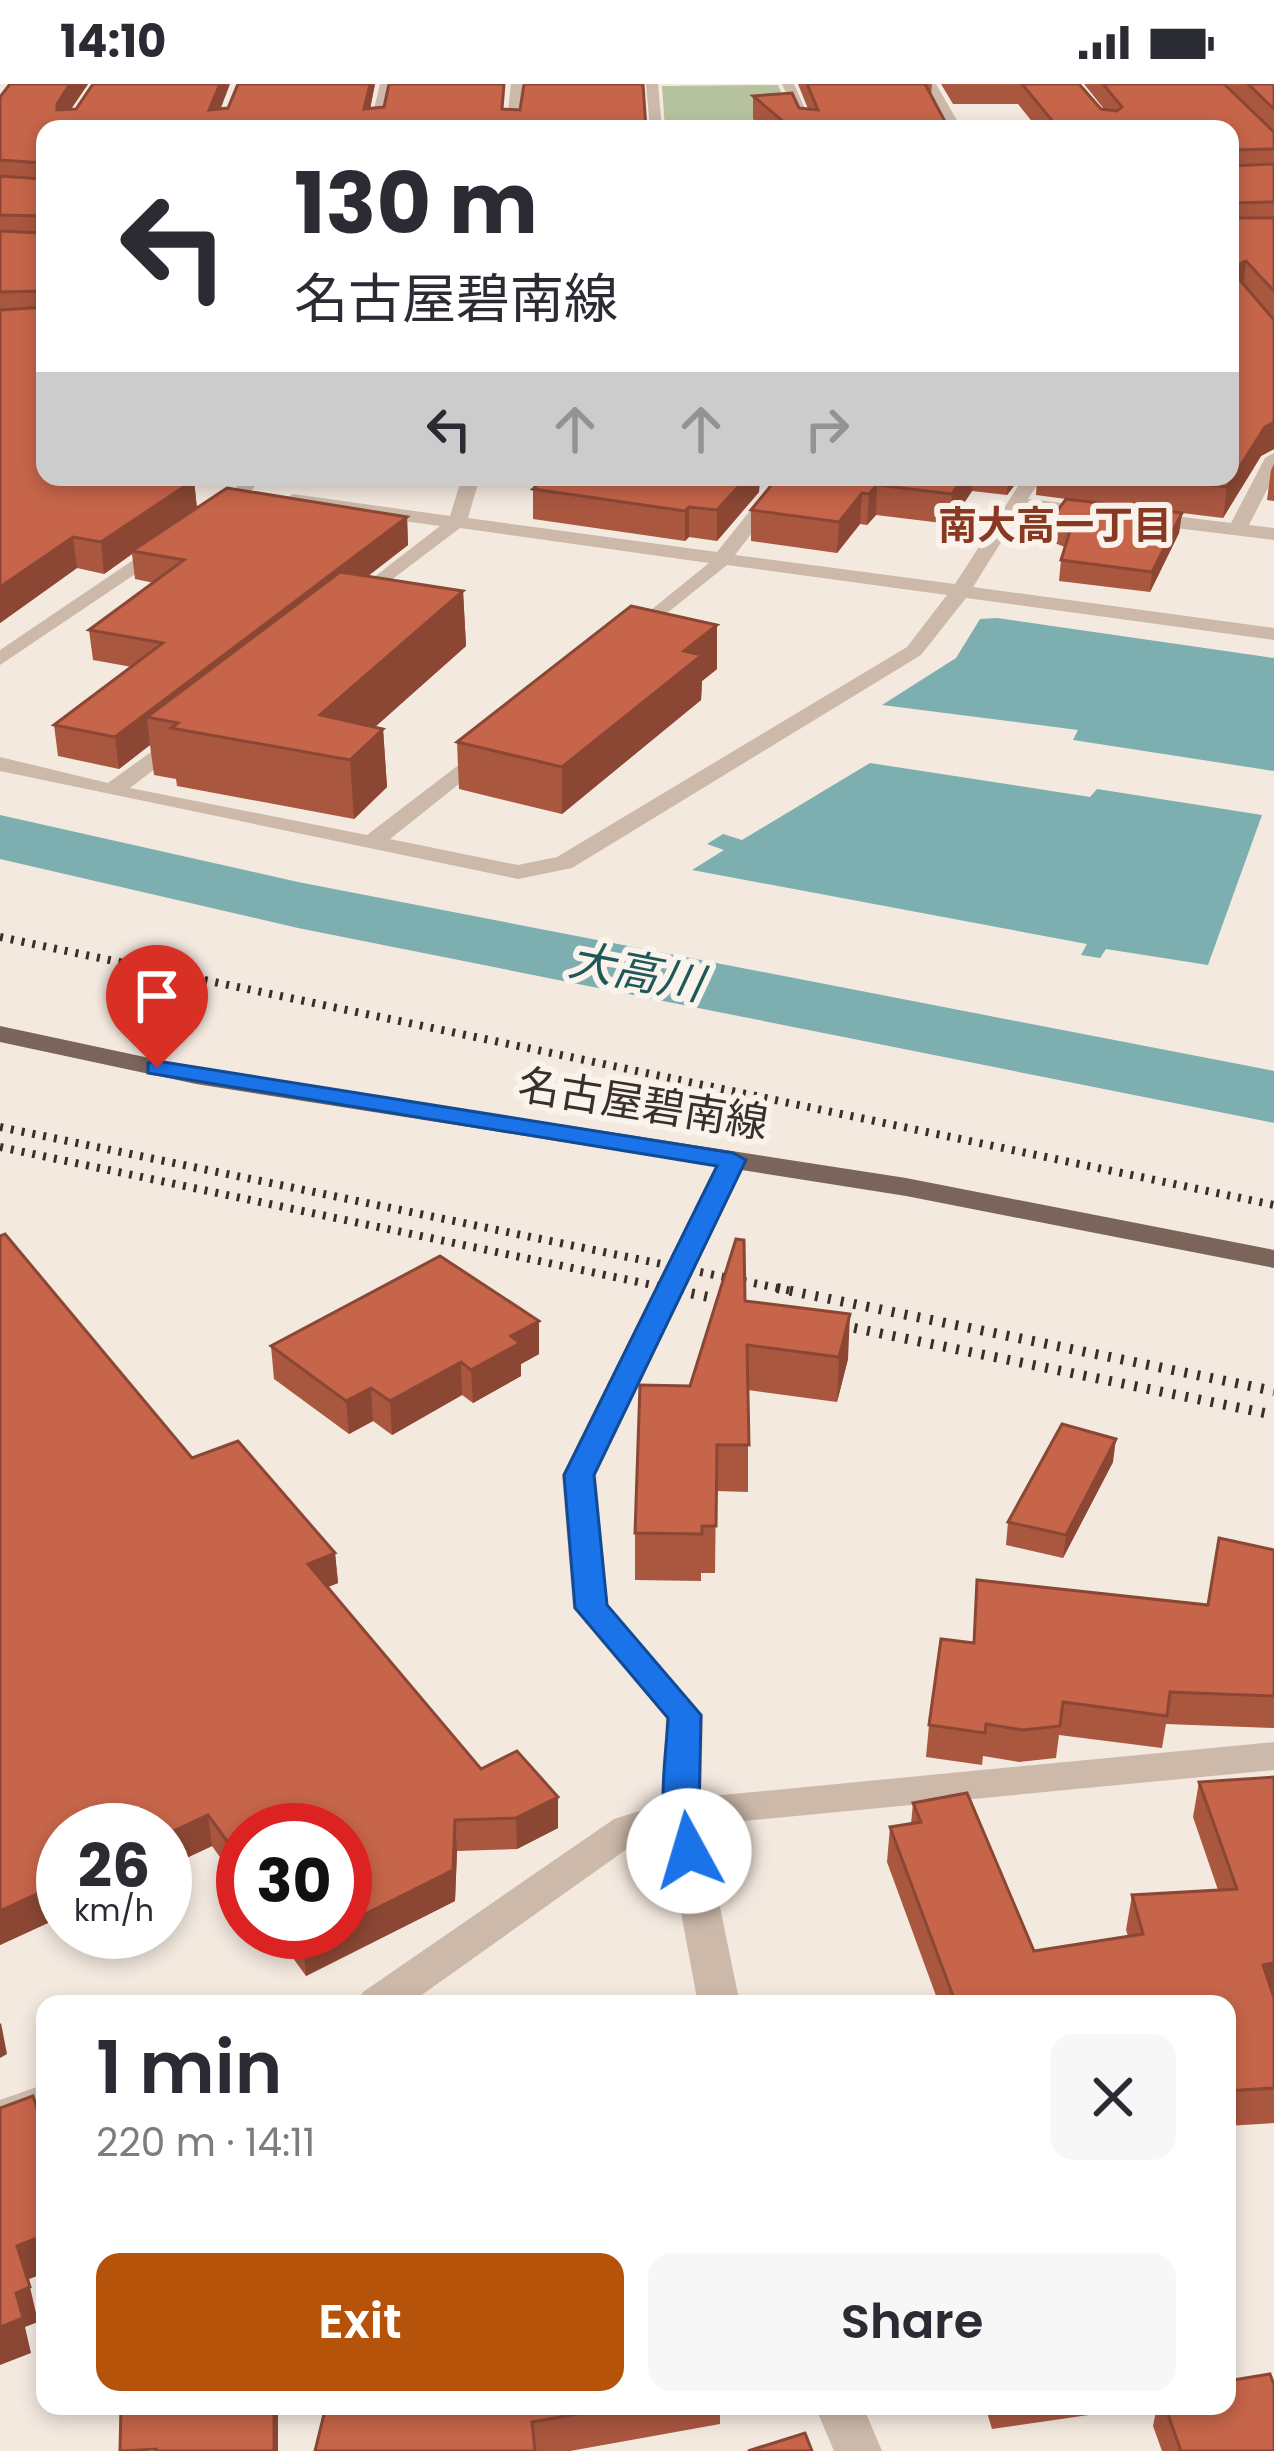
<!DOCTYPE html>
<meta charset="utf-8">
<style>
:root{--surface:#fff;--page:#f7f7f7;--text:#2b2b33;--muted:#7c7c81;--accent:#b45309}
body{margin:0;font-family:Poppins,"Noto Sans JP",sans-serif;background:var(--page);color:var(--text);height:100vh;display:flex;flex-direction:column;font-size:45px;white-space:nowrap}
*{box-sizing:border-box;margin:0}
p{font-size:39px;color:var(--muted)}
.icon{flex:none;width:66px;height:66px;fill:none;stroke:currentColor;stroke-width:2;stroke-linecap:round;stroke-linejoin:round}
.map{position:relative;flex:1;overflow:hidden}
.side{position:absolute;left:36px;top:1911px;width:1200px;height:420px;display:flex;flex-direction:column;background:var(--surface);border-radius:24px;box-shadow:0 6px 18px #0003}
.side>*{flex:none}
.top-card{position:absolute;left:36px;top:36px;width:1203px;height:366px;border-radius:24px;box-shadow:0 6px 18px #0003;background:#fff;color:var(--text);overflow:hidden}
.speed{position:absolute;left:36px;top:1719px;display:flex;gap:24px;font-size:60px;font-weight:700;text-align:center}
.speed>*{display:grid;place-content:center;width:156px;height:156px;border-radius:50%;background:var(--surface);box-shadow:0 6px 18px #0003;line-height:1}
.speed small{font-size:30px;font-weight:400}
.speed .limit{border:18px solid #d22;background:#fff;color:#111}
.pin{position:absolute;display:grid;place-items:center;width:102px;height:102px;color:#fff;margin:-123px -51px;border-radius:50% 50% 50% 0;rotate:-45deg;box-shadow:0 0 12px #0007}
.pin .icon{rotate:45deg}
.me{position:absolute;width:132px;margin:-66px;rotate:354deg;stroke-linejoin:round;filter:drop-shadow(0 0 9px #0008)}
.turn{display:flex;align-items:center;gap:42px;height:252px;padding:0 60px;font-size:54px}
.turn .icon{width:156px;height:156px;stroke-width:2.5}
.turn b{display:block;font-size:84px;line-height:102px}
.lanes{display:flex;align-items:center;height:114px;padding:0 60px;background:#0003;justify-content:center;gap:60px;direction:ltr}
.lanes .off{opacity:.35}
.round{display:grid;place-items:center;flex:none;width:126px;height:126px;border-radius:24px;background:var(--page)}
.head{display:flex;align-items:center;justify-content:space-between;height:204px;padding:0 60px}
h1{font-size:72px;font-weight:600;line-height:90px}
.cta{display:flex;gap:24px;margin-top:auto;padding:24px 60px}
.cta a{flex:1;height:138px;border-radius:24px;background:var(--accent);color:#fff;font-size:48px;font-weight:600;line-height:138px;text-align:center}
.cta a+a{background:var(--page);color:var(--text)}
.status{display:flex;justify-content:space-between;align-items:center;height:84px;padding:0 60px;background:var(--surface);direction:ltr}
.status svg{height:33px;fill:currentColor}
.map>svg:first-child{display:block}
</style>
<div class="status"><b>14:10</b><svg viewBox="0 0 49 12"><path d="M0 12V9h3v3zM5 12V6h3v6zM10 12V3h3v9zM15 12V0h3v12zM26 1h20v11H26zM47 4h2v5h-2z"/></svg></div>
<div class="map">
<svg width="1274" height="2367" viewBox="0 0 1274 2367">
<rect width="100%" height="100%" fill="#f3e9df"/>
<!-- green -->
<path fill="#b7c39e" d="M 778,1 L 798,45 L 665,45 L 662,2 Z"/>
<!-- water -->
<g fill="#7dafb0">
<path d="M 997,534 L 1274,574 L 1274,687 L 1073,656 L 1078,646 L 882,621 L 956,574 L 980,535 Z"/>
<path d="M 870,679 L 1090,713 L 1097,705 L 1262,731 L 1208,881 L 1106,865 L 1100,874 L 1081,871 L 1087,860 L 692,786 L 724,766 L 707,760 L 723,750 L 742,756 Z"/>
</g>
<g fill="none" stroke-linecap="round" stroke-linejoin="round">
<!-- river -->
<path fill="#7dafb0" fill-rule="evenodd" d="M 0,731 L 298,798 L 1274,987 L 1274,1039 L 298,844 L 0,775 Z"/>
<!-- street -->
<g fill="#ccb9aa" fill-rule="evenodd">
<path d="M 380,0 L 392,0 L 381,45 L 369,45 Z"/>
<path d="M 511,0 L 523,0 L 518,45 L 506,45 Z"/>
<path d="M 646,0 L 658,0 L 662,45 L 650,45 Z"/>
<path d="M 782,0 L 794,0 L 814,45 L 802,45 Z"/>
<path d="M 924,0 L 936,0 L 962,45 L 950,45 Z"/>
<path d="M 1274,369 L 1274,392 L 1249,441 L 1274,444 L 1274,456 L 1143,440 L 1134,434 L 1143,428 L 1231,439 L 1265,374 Z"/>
<path d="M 242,393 L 260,393 C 250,413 230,436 206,434 L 206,426 L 235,406 Z"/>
<path d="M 462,393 L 480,393 L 468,434 L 717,468 L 777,393 L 795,393 L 735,471 L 955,500 L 1024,393 L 1042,393 L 1028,415 L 1095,423 L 1104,429 L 1095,435 L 1022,425 L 973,503 L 1274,544 L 1274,556 L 966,514 L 921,571 L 572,784 L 518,795 L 0,687 L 0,673 L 108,699 L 183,645 L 194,652 L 191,657 L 130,704 L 367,751 L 486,660 L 494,662 L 494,672 L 390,755 L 518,781 L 557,773 L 907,563 L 947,511 L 727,481 L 632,557 L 625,555 L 625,547 L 709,479 L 460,444 L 353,525 L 343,519 L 346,515 L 440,442 L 293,422 L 284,416 L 293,410 L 450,432 Z"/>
<path d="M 157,460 L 174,464 L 0,581 L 0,566 Z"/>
<path d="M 733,1067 L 747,1076 L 596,1391 L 608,1521 L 703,1631 L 701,1713 L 1274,1658 L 1274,1686 L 703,1741 L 740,1920 L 698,1920 L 666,1748 L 641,1755 L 409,1920 L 357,1920 L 363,1908 L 614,1735 L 662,1720 L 666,1634 L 573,1524 L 562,1391 L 719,1076 Z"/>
<path d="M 45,2000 L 45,2036 L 0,2052 L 0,2016 Z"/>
<path d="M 815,2322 L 863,2322 L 882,2367 L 834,2367 Z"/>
</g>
<!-- primary -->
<path fill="#7b655b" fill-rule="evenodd" d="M 0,942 L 196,984 L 906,1094 L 1274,1166 L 1274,1184 L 906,1112 L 196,1000 L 0,958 Z"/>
<!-- rail-far1 -->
<g stroke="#392e2a" stroke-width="8" stroke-dasharray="3 8" stroke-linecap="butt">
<path d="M 0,853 L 1274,1121"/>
<path d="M 0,1043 L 792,1207"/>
<path d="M 0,1063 L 681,1207"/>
</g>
<!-- rail -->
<g stroke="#392e2a" stroke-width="10" stroke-dasharray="3 10" stroke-linecap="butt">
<path d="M 666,1204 L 751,1222"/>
<path d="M 777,1204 L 1274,1307"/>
<path d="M 816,1236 L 1274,1331"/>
</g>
</g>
<!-- wall -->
<g fill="#aa5740">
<path d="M 10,0 L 88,0 L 71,25 L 220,25 L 228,24 L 238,0 L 375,0 L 370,25 L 504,25 L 646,45 L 45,45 L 45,393 L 194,396 L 197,424 L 407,433 L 408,461 L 368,492 L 463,507 L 466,562 L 375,643 L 383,645 L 387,703 L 354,735 L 177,702 L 176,695 L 154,691 L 150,661 L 119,685 L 58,672 L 54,641 L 132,583 L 93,576 L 89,546 L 154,499 L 135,495 L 132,470 L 104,490 L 77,484 L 0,539 L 0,13 Z"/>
<path d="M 798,0 L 932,0 L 931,12 L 949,45 L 765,45 L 753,35 L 753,12 L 808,25 Z"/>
<path d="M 941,0 L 1079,0 L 1101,25 L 1104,25 L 1084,0 L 1274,0 L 1274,365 L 1261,372 L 1223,434 L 1107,420 L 1182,429 L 1179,449 L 1150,508 L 1059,497 L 1061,476 L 1065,463 L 1049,457 L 1051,436 L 1066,415 L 1036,411 L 1037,393 L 1230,393 L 1230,45 L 1038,45 L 1018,20 L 953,20 Z"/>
<path d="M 1274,380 L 1274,417 L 1267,416 L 1271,386 Z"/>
<path d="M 546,393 L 760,393 L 759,408 L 717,457 L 689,453 L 685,457 L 533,435 L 533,405 Z"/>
<path d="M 778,393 L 1021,393 L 1007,411 L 972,407 L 950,440 L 876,431 L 867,441 L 860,440 L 837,469 L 751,457 L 751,426 Z"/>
<path d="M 717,585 L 702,597 L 701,616 L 562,730 L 459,705 L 457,658 Z"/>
<path d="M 0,1152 L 192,1374 L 335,1469 L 338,1499 L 327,1503 L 481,1685 L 558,1713 L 558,1744 L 517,1765 L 457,1767 L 455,1817 L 306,1892 L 274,1848 L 345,1848 L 243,1746 L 243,1805 L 212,1762 L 165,1784 L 165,1746 L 63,1832 L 0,1861 Z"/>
<path d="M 745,1217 L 848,1275 L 837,1318 L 748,1306 L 748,1408 L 716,1407 L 715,1489 L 701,1489 L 701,1497 L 635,1496 L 635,1449 L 690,1302 Z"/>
<path d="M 539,1237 L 539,1270 L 521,1280 L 521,1292 L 473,1319 L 462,1311 L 392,1351 L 373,1337 L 349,1350 L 274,1295 L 271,1262 Z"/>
<path d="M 1113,1378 L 1063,1474 L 1006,1461 L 1008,1438 Z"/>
<path d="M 1274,1466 L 1274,1644 L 1166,1640 L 1162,1664 L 1059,1651 L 1056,1674 L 1019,1678 L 983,1672 L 982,1681 L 926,1673 L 929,1641 L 973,1559 L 977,1496 L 1208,1521 Z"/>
<path d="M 1274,1693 L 1274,2039 L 1227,2042 L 1227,1920 L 939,1920 L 887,1778 L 890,1743 L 911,1740 L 913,1719 L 1034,1867 L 1128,1852 L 1126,1846 L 1132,1811 L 1218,1806 L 1193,1733 L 1199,1698 Z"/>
<path d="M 326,2322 L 720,2322 L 720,2340 L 570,2367 L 315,2367 Z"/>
<path d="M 985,2322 L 1151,2322 L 992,2345 Z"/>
<path d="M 1157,2322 L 1227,2322 L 1274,2367 L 1162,2367 L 1153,2342 Z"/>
</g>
<!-- shaded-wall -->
<g fill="#8b4734">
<path d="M 70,0 L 88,0 L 59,43 L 57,20 Z"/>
<path d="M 220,0 L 230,0 L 213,45 L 209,26 Z"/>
<path d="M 370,0 L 375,0 L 366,45 L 364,25 Z"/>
<path d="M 1246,177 L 1243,203 L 1232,208 L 1235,182 Z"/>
<path d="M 1274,338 L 1274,365 L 1261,372 L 1223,434 L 1227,403 L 1265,343 Z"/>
<path d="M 747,393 L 760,393 L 759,408 L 717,457 L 717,426 Z"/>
<path d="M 963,393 L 973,393 L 972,407 L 950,440 L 952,410 Z"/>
<path d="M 1008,393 L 1021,393 L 1007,411 Z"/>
<path d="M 194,396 L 197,426 L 132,467 L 132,470 L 104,490 L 101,458 Z"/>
<path d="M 877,401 L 876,431 L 867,441 L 869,410 Z"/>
<path d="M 862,409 L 860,440 L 837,469 L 839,438 Z"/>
<path d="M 689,423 L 689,453 L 685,457 L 685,427 Z"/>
<path d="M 1182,429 L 1179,449 L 1150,508 L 1152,488 Z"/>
<path d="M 407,433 L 408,461 L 178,639 L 147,633 L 150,661 L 119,685 L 115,653 Z"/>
<path d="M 73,453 L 77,484 L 0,539 L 0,503 Z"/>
<path d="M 463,507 L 466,562 L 340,674 L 320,631 Z"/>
<path d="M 717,541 L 717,585 L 702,597 L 701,616 L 562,730 L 562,683 L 684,567 Z"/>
<path d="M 383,645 L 387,703 L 354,735 L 350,676 Z"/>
<path d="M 850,1230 L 848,1275 L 837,1318 L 839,1273 Z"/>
<path d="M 539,1237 L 539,1270 L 521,1280 L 521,1292 L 473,1319 L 471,1286 L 511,1252 Z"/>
<path d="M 461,1278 L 462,1311 L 392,1351 L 390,1317 Z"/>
<path d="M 371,1304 L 373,1337 L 349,1350 L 346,1317 Z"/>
<path d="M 1116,1355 L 1113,1378 L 1063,1474 L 1066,1451 Z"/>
<path d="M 335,1469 L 338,1499 L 311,1510 L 308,1480 Z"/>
<path d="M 558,1713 L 558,1744 L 517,1765 L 516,1734 Z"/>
<path d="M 208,1731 L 212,1762 L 165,1784 L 165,1751 Z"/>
<path d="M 455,1736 L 457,1767 L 455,1817 L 306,1892 L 303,1861 L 329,1848 L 345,1848 L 345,1840 Z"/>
<path d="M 63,1798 L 63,1832 L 0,1861 L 0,1827 Z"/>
<path d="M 1274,1879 L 1274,1914 L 1263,1881 Z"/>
<path d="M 1,1939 L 7,1970 L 0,1974 L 0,1940 Z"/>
<path d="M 45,2151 L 45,2189 L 24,2197 L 17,2162 Z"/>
<path d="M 30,2203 L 38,2238 L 25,2243 L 31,2269 L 0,2281 L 0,2243 L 16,2209 Z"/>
<rect x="274" y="2322" width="4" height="45"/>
</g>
<!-- building -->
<g fill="#c6654a" stroke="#8b4734" stroke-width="3">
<path d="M 10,0 L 70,0 L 57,20 L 57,26 L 76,25 L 93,0 L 220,0 L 209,26 L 228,24 L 238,0 L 370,0 L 364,25 L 384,23 L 389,0 L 504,0 L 502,25 L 520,26 L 524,0 L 643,0 L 646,45 L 45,45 L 45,86 L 42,79 L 0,76 L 0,13 Z"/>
<path d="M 807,0 L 925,0 L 949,45 L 792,45 L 753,12 L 792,9 L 799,24 L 818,26 Z"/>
<path d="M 1022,0 L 1079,0 L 1101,25 L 1117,27 L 1122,23 L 1103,0 L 1224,0 L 1274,48 L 1274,65 L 1233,66 L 1230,69 L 1230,45 L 1059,45 Z"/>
<path d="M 1248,0 L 1274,0 L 1274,25 Z"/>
<path d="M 1230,74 L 1233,82 L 1274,80 L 1274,118 L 1230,119 Z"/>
<path d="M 0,92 L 42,95 L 45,92 L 45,135 L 42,132 L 0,131 Z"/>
<path d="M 1230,120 L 1233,134 L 1274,134 L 1274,207 L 1246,177 L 1235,182 L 1234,189 L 1274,236 L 1274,338 L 1265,343 L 1227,403 L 1139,393 L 1230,393 Z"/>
<path d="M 45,141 L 45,210 L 42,207 L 0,208 L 0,147 L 42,149 Z"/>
<path d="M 45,223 L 45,393 L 177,393 L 194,396 L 101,458 L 73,453 L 0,503 L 0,226 Z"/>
<path d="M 546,393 L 747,393 L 717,426 L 689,423 L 685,427 L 533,405 Z"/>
<path d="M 778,393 L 963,393 L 952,410 L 877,401 L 869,410 L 862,409 L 839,438 L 751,426 Z"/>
<path d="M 227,404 L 407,433 L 115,653 L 54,641 L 163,559 L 89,546 L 184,476 L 132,467 Z"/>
<path d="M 1066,415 L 1182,429 L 1152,488 L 1061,476 L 1071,444 L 1051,436 Z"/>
<path d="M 340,488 L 463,507 L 320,631 L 383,645 L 350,676 L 171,644 L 178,639 L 147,633 Z"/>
<path d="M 631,522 L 717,541 L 684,567 L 702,571 L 562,683 L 457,658 Z"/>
<path d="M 5,1150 L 192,1374 L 238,1357 L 335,1469 L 308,1480 L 481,1685 L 517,1667 L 558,1713 L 516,1734 L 455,1736 L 453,1786 L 345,1840 L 345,1746 L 243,1746 L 243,1779 L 208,1731 L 165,1751 L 165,1746 L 63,1746 L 63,1798 L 0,1827 L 0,1152 Z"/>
<path d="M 736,1155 L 744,1156 L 745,1217 L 850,1230 L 839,1273 L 747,1261 L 749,1361 L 717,1361 L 716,1442 L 702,1442 L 702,1450 L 635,1449 L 640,1301 L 690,1302 Z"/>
<path d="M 440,1172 L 539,1237 L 511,1252 L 520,1259 L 471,1286 L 461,1278 L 390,1317 L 371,1304 L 346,1317 L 271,1262 Z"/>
<path d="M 1062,1340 L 1116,1355 L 1066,1451 L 1008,1438 Z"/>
<path d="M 1219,1454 L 1274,1466 L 1274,1612 L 1170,1608 L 1167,1632 L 1063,1618 L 1060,1642 L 1023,1646 L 986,1640 L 985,1649 L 929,1641 L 941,1555 L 974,1559 L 977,1496 L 1208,1521 Z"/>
<path d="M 1274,1693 L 1274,1879 L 1263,1881 L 1274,1914 L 1274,2004 L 1227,2007 L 1227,1920 L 956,1920 L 890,1743 L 921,1738 L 913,1719 L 967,1709 L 1034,1867 L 1143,1850 L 1132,1811 L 1237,1805 L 1199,1698 Z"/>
<path d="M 293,1848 L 329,1848 L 303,1861 Z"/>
<path d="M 33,2012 L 45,2048 L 45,2151 L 17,2162 L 30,2203 L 16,2209 L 23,2234 L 0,2243 L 0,2024 Z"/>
<path d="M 1270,2290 L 1274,2301 L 1274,2367 L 1181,2367 L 1165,2322 L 1227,2322 L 1227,2297 Z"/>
<path d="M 121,2322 L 274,2322 L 274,2367 L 156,2367 L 156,2365 L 120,2367 Z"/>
<path d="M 326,2322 L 622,2322 L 532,2338 L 535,2367 L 315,2367 Z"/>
<path d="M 805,2349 L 812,2367 L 748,2367 Z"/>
</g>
<!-- route -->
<path fill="#1a73e8" stroke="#114b97" stroke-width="3" d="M 157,977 L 733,1069 L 746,1076 L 594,1391 L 607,1521 L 701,1631 L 699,1729 L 706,1767 L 701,1777 L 689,1781 L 676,1777 C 654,1736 666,1678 668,1634 L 575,1524 L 564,1391 L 717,1082 L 148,989 L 148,979 Z"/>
<g text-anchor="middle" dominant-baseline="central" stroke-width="12" stroke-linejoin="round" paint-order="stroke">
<!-- far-neighbourhood labels -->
<g font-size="39" font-weight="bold" fill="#893822" stroke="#faf3ec">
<text x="1055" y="441">南大高一丁目</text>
</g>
<!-- street labels -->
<g font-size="42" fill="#392e2a" stroke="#faf3ec">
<text transform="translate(643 1020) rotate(9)">名古屋碧南線</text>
</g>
<!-- water labels -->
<g font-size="45" font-style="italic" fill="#1f585b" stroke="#faf3ec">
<text transform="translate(636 888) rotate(11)">大高川</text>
</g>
</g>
</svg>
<div class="speed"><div>26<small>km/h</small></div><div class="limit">30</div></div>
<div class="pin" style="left:157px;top:984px;background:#d93025"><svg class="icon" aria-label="arrive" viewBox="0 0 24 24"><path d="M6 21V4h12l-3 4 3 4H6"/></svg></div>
<svg class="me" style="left:689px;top:1767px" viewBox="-20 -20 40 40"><circle r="19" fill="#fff"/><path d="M0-13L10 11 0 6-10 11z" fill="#1a73e8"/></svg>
<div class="top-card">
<div class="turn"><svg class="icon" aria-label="left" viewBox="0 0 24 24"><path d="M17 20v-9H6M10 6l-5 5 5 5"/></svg><div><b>130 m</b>名古屋碧南線</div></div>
<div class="lanes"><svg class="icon" aria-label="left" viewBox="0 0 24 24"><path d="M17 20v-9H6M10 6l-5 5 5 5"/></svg><svg class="icon off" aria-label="ahead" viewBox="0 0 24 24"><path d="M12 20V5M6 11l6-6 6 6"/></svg><svg class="icon off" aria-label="ahead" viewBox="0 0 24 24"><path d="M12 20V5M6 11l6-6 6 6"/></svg><svg class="icon off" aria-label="right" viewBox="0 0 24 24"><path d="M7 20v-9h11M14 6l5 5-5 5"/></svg></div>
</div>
<section class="side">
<div class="head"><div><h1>1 min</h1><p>220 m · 14:11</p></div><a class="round"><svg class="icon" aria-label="close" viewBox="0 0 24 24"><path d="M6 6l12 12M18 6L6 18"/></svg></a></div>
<div class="cta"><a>Exit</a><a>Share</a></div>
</section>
</div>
